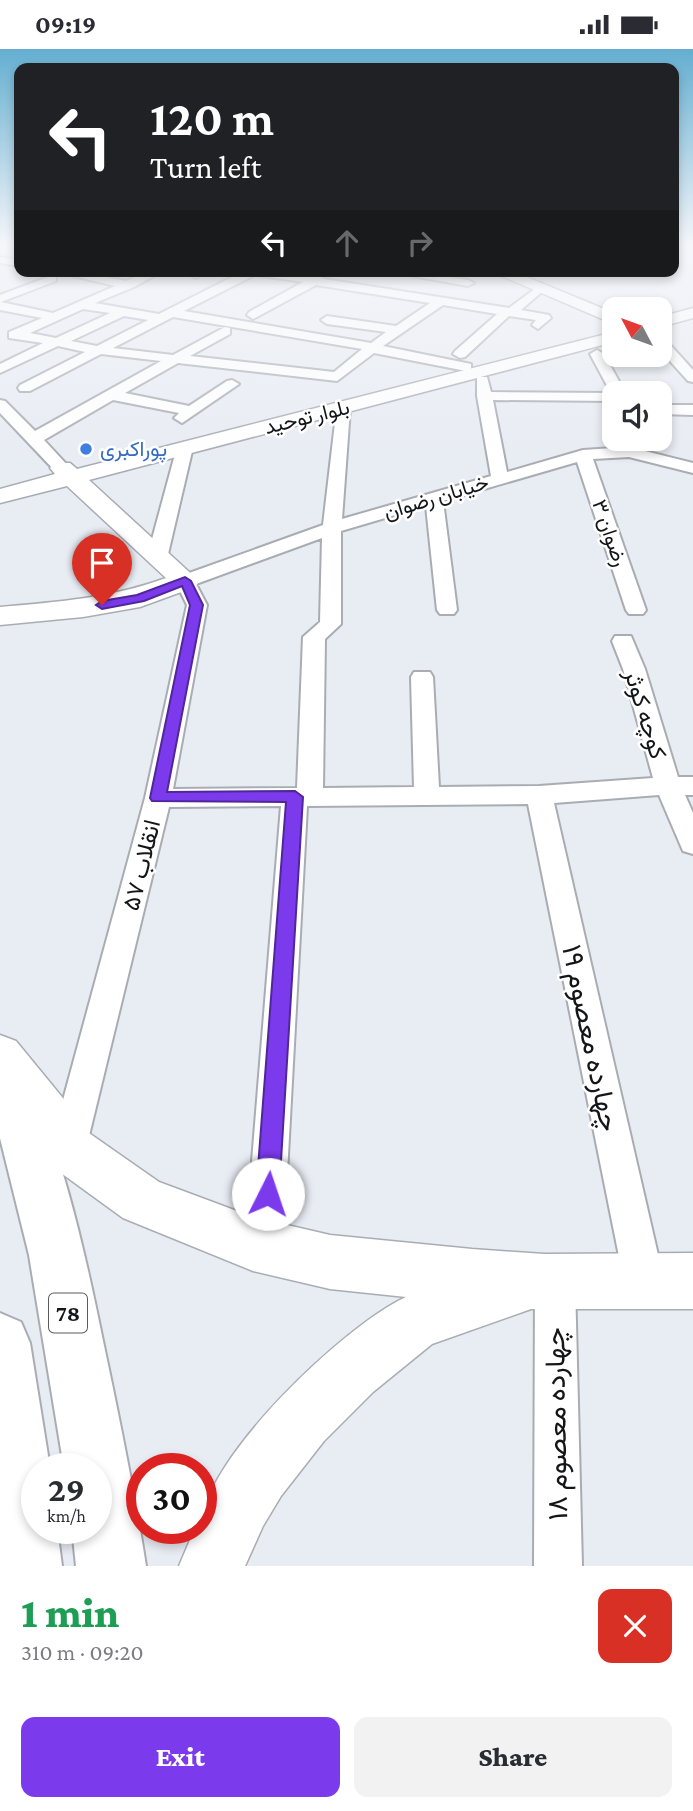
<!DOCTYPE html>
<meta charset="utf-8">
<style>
:root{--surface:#fff;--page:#f2f2f3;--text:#2b2b33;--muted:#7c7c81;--accent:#7c3aed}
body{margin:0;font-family:"Crimson Pro",Vazirmatn,serif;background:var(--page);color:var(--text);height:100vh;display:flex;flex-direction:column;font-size:26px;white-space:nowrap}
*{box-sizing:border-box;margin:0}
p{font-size:23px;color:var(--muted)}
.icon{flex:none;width:38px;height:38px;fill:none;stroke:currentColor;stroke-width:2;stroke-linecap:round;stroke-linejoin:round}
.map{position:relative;height:1517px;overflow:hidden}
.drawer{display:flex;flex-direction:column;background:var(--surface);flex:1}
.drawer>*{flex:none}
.banner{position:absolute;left:14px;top:14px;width:665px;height:214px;border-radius:14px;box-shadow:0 4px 10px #0003;background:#202124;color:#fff;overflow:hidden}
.needle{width:46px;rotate:311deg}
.buttons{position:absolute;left:602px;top:248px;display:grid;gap:14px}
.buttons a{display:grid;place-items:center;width:70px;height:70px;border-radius:14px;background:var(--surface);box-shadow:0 4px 10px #0003;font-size:35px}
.speed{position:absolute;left:21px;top:1404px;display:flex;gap:14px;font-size:35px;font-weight:700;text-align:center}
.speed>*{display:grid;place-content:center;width:91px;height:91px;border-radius:50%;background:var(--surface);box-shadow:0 4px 10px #0003;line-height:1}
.speed small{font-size:18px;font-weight:400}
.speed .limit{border:10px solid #d22;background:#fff;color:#111}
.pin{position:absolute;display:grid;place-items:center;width:60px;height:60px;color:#fff;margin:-72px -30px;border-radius:50% 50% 50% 0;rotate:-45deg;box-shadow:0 0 7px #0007}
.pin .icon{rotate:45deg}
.me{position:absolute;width:77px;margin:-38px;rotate:4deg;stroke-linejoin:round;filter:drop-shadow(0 0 5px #0008)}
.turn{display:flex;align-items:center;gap:24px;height:147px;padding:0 21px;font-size:32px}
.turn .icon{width:91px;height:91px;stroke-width:2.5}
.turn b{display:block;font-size:49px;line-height:60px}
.lanes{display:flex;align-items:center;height:66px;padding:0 21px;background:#0003;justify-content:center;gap:35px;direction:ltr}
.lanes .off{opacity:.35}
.round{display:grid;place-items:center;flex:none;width:74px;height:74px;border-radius:14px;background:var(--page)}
.summary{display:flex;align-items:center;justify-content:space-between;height:119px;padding:0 21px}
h1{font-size:42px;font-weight:800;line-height:52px;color:#1e9e55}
.button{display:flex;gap:14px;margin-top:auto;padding:14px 21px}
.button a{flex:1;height:80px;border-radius:14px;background:var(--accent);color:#fff;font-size:28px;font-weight:800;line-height:80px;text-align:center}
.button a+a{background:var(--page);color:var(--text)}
.status{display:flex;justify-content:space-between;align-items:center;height:49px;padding:0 35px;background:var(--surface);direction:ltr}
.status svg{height:19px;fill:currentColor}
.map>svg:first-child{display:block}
</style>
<div class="status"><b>09:19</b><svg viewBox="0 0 49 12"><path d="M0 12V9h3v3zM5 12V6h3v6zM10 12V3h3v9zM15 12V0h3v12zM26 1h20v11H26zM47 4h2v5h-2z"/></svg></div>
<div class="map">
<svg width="693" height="1517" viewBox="0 0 693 1517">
<rect width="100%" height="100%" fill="#e8ecf3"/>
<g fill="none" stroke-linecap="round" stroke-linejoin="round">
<defs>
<g id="street">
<path d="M 0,208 L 19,211 L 19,217 L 0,214 Z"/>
<path d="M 53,222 L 77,222 L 126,232 L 148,222 L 163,222 L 134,238 L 95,254 L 159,265 L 244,222 L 276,222 L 312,228 L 319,226 L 324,230 L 509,259 L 540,236 L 546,239 L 544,241 L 521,261 L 549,266 L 551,269 L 538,280 L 532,276 L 536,271 L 509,267 L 465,308 L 460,309 L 453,305 L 455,302 L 497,265 L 443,256 L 383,297 L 471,315 L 471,321 L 466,322 L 374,304 L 337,332 L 178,314 L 125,344 L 189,357 L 227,332 L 232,331 L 239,335 L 182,374 L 174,369 L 179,364 L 113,351 L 44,391 L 70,419 L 62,424 L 56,423 L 0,364 L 0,351 L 5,352 L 35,382 L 161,312 L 101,305 L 30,342 L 20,342 L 18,339 L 20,336 L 85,303 L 58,297 L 0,324 L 0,315 L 43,294 L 9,289 L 9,283 L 42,269 L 0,261 L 0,246 L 48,228 L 56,228 L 56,232 L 1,253 L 53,264 L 115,237 ZM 255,226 L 303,233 L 249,263 L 247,266 L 253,270 L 316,236 L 430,254 L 396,277 L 327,267 L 321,271 L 327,275 L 386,283 L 371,294 L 184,262 ZM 83,260 L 110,264 L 56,289 L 30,284 ZM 124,267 L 148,271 L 97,297 L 71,292 ZM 173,268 L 362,300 L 334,323 L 190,307 L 230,285 L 230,279 L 225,278 L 173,306 L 113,299 Z"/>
<path d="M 194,222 L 208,222 L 196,229 L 190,226 Z"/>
<path d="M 385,222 L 414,222 L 468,231 L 474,234 L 468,237 Z"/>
<path d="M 660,289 L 665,290 L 693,321 L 693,333 L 688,332 L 660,301 Z"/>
<path d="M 597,301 L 604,305 L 626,345 L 614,345 L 614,352 L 493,351 L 507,423 L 583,401 L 629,398 L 693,414 L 693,424 L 629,408 L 593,410 L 646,561 L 643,565 L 629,565 L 626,561 L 577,413 L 443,452 L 457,561 L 454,565 L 440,565 L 437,561 L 426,457 L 341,482 L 341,575 L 325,590 L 323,739 L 414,738 L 411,628 L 414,623 L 430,623 L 433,628 L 439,738 L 539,737 L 653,729 L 623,620 L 612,592 L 615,587 L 631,587 L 645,620 L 678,728 L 693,728 L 693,746 L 685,746 L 693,764 L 693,805 L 683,802 L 659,746 L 554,754 L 664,1232 L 658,1246 L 644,1252 L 630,1246 L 624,1232 L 528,755 L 307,757 L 283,1198 L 278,1212 L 264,1217 L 250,1212 L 245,1198 L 281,757 L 169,758 L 86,1099 L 81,1111 L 68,1116 L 55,1111 L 50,1099 L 145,749 L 187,556 L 175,532 L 178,528 L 323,476 L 337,357 L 342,355 L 350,360 L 342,470 L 491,427 L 477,347 L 477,328 L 487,328 L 491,343 L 611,344 L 590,305 ZM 322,489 L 320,573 L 303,588 L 297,739 L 173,740 L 207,556 L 196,535 Z"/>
<path d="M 660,356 L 693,356 L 693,366 L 660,365 Z"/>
<path d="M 185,393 L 193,398 L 168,505 L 165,509 L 151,509 L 148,505 L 177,398 Z"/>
<path d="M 555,1213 L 569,1219 L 575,1233 L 582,1517 L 534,1517 L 535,1233 L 541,1219 Z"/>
</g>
<g id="secondary">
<path d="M 490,222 L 512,222 L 614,264 L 614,275 Z"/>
<path d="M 693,259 L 693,269 L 660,278 L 660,268 Z"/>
<path d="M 614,283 L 614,293 L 89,431 L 199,532 L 195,538 L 140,558 L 83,568 L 0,576 L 0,558 C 57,553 112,549 166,529 L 67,437 L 0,454 L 0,440 L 55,425 L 50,419 L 54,414 L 70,414 L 77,420 Z"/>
<path d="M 0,986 L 16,992 L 71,1059 L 86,1082 L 159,1133 L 253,1168 L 330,1186 L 472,1200 L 544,1205 L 693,1204 L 693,1260 L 531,1260 L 432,1295 L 373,1343 L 324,1392 L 281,1447 L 263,1477 L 245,1517 L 179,1517 L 195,1479 L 201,1479 C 201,1412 346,1275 406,1248 L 330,1240 L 253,1222 L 123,1169 L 50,1116 L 37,1091 L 0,1042 Z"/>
</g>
<g id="primary">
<path d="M 0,995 L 17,1002 C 60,1094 83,1193 103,1292 C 119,1367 134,1441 146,1517 L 76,1517 L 72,1479 L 96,1479 L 96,1419 L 64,1419 L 29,1206 L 0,1089 Z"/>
<path d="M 0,1264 L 21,1273 L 30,1294 L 50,1419 L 37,1419 L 37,1479 L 57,1479 L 62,1517 L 0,1517 Z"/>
</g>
</defs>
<!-- street casing -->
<use href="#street" stroke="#a9adb3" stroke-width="4"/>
<!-- secondary casing -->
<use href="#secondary" stroke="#a9adb3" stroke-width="3"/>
<!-- primary casing -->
<use href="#primary" stroke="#a9adb3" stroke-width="4"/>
<!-- street -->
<use href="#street" fill="#fff" fill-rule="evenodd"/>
<!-- secondary -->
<use href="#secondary" fill="#fff" fill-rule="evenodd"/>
<!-- primary -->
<use href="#primary" fill="#fff" fill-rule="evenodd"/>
</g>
<!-- sky -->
<linearGradient id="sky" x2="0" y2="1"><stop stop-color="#64aed0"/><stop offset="0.48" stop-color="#f5f6fa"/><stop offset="1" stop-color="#f5f6fa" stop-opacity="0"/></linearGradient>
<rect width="693" height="408" fill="url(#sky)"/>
<!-- route -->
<path fill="#7c3aed" stroke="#51269a" stroke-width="2" d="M 185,528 L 191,532 L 203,556 L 167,743 L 295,742 L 303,748 L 279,1145 L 276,1153 L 268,1156 L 260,1153 L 256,1145 L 286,753 L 152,752 L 150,749 L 190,556 L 182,537 L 144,552 L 102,560 L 96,556 L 102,552 L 137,546 Z"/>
<!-- markers -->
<circle fill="#3f7fe0" stroke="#fff" stroke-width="2.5" cx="86" cy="400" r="7"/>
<g text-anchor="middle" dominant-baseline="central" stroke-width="5" stroke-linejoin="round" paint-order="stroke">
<!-- far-street labels -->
<g font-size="21" fill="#141517" stroke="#fff">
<text transform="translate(307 368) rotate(-14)">بلوار توحید</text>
<text transform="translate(436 448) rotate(-17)">خیابان رضوان</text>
<text transform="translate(610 484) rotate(71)">رضوان ۳</text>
</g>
<!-- far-shop labels -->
<g font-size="21" fill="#366cbe" stroke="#fff" text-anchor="start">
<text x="100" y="400">پوراکبری</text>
</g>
<!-- shield labels -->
<rect fill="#fff" stroke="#5a5b5d" stroke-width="2" x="49" y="1244.5" width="38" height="39" rx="5"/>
<g font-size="23" font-weight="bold" fill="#141517">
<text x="68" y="1264">78</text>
</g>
<!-- street labels -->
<g font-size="24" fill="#141517" stroke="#fff">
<text transform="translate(646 665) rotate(73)">کوچه کوثر</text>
<text transform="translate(141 816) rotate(-76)">انقلاب ۵۷</text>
</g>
<!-- near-street labels -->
<g font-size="28" fill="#141517" stroke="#fff">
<text transform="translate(591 989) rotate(78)">چهارده معصوم ۱۹</text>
<text transform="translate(556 1375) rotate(-91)">چهارده معصوم ۱۸</text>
</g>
</g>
</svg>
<div class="buttons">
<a><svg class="needle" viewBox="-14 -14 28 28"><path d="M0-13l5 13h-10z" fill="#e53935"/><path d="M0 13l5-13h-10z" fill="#7c7c81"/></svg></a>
<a><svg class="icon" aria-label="sound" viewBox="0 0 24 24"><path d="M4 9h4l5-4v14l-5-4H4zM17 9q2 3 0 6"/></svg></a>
</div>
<div class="speed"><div>29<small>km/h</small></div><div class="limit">30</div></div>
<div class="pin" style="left:102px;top:556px;background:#d93025"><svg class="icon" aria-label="arrive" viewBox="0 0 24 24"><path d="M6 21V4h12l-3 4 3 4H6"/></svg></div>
<svg class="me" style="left:268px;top:1145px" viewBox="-20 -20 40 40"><circle r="19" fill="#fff"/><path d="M0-13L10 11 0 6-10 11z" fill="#7c3aed"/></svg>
<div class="banner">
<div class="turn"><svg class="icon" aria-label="left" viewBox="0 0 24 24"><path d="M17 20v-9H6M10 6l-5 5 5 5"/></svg><div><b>120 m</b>Turn left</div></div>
<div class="lanes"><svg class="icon" aria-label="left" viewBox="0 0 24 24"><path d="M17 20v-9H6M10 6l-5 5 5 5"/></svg><svg class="icon off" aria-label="ahead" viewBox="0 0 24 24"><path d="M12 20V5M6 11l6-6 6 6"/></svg><svg class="icon off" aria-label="right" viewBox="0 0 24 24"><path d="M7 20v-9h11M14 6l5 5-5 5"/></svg></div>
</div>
</div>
<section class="drawer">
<div class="summary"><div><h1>1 min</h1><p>310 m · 09:20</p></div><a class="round" style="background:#d93025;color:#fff"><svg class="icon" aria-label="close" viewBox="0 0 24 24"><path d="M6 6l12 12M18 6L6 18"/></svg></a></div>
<div class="button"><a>Exit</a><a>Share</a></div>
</section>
